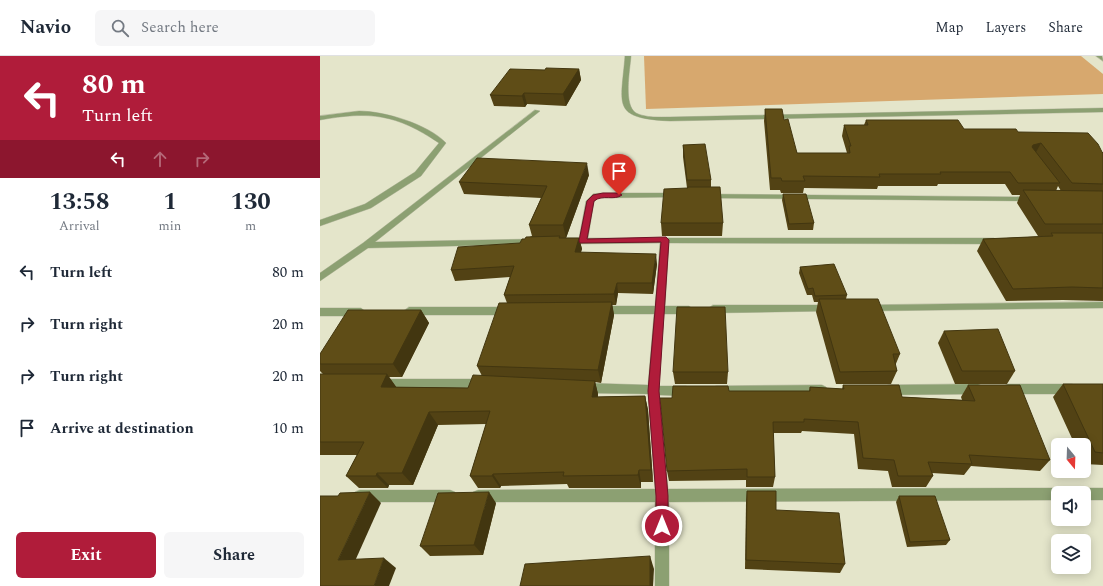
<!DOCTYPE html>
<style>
:root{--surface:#fff;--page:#f6f6f7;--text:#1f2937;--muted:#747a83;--line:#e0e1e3;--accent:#b01c3a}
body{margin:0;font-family:Spectral,serif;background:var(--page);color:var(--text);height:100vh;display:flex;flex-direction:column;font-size:15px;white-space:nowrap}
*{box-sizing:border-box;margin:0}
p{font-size:13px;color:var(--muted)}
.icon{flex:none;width:22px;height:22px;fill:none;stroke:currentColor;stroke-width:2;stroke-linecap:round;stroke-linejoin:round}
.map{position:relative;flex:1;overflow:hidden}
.panel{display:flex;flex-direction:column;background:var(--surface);width:320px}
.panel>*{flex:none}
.guide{background:#b01c3a;color:#fff;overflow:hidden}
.needle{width:26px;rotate:161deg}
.fabs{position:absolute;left:731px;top:382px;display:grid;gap:8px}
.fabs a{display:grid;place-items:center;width:40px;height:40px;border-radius:6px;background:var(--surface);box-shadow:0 2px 10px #0003;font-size:20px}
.pin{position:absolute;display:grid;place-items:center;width:34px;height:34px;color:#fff;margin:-41px -17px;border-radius:50% 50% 50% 0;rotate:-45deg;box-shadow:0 0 4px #0007}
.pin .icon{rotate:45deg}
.me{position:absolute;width:44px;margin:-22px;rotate:0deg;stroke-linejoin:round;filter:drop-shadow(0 0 3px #0008)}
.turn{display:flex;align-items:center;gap:14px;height:84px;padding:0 16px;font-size:18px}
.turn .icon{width:52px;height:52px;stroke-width:2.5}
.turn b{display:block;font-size:28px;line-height:34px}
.lanes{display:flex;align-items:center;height:38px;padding:0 16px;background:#0003;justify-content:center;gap:20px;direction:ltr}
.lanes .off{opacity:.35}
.eta{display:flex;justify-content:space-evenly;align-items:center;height:68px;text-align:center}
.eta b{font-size:24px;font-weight:700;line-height:28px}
.action{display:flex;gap:8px;margin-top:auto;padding:8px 16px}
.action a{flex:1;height:46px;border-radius:6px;background:var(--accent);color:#fff;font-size:16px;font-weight:700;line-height:46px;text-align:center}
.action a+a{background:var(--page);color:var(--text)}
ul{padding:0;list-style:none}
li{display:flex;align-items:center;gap:12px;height:52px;padding:0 16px}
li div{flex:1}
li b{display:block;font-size:15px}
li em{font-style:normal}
header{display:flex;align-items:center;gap:24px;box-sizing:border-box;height:56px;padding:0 20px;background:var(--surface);border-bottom:1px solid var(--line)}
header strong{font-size:19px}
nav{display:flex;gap:22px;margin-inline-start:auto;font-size:14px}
.search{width:280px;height:36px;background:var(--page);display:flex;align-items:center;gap:10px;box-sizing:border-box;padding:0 14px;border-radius:6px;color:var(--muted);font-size:15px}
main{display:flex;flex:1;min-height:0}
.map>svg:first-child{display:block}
</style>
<header>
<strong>Navio</strong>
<div class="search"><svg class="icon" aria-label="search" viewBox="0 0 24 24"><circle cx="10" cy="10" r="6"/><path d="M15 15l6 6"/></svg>Search here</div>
<nav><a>Map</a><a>Layers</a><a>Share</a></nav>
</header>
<main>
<section class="panel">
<div class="guide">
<div class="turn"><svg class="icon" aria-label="left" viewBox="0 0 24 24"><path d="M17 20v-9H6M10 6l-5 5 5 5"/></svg><div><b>80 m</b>Turn left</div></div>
<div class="lanes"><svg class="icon" aria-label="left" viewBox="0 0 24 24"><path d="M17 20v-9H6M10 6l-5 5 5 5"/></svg><svg class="icon off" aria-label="ahead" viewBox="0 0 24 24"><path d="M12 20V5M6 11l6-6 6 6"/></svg><svg class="icon off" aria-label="right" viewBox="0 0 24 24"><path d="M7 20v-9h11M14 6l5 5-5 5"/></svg></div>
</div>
<div class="eta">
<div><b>13:58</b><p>Arrival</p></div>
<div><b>1</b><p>min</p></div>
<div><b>130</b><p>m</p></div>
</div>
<ul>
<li><svg class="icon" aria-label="left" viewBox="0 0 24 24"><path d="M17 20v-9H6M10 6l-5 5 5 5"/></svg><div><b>Turn left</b></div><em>80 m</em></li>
<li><svg class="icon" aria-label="right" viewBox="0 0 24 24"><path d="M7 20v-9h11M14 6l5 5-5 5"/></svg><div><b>Turn right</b></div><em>20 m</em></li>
<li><svg class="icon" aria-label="right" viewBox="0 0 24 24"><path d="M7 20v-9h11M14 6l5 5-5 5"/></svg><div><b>Turn right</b></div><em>20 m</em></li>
<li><svg class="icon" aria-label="arrive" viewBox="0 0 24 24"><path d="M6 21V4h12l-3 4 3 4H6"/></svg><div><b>Arrive at destination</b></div><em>10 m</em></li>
</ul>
<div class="action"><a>Exit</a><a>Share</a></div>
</section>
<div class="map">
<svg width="783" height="530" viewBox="0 0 783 530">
<rect width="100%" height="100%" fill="#e4e5ca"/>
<!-- green -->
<path fill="#d7a86e" d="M 324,0 L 761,0 L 783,18 L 783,38 L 326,53 Z"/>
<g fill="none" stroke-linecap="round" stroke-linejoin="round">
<defs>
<path id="service" d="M 39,55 C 64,55 108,68 126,87 L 101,120 L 51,152 L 0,170 L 0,164 L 45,148 L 95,116 L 119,87 C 76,58 50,55 0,64 L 0,60 Z"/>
<g id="minor">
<path d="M 305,0 L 311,0 C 310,14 303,49 316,57 C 326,62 339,61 350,61 L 783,52 L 783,56 L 350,65 C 291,62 301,50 305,0 Z"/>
<path d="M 776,0 L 782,0 L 783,5 Z"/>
<path d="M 215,54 L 220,55 L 55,186 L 214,183 L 217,184 L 218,186 L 217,188 L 48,192 L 0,225 L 0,217 L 43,187 Z"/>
<path d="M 283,137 L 357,137 L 361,139 L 357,141 L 278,142 L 274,146 L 268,182 L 674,182 L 678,185 L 674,188 L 349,187 L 345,250 L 369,250 L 374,254 L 369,258 L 344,258 L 339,330 L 366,330 L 370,332 L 372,335 L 370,338 L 366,340 L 339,339 L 348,433 L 738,432 L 743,434 L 744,437 L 738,437 L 738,444 L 349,446 L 349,530 L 335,530 L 335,446 L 158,446 L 153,444 L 151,440 L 153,436 L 158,434 L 335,433 L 328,338 L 264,337 L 260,335 L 258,332 L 260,329 L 264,327 L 328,329 L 334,258 L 281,258 L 276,254 L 281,250 L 335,250 L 340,187 L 246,188 L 242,185 L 246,182 L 259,182 L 266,145 L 273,138 Z"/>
<path d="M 384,138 L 711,141 L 715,143 L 711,145 L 387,142 L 383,140 Z"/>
<path d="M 783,246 L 783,252 L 549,255 L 544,252 L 549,249 Z"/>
<path d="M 393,249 L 511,249 L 516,252 L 511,255 L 393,257 L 388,253 Z"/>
<path d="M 89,251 L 189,251 L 194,255 L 189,259 L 89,259 L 84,255 Z"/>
<path d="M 0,252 L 41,252 L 46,256 L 41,260 L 0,260 Z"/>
<path d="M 60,323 L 162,323 L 166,325 L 168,328 L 166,331 L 162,333 L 60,331 L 56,330 L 54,327 L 56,324 Z"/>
<path d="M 658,328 L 662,330 L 664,333 L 662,336 L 658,338 L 568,339 L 564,337 L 562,334 L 564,331 L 568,329 Z"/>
<path d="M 688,328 L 752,328 L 756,330 L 758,333 L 756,336 L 752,338 L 688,338 L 684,336 L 682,333 L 684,330 Z"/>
<path d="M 502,329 L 506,331 L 508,334 L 506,337 L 502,339 L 396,340 L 392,338 L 390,335 L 392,332 L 396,330 Z"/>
<path d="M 764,432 L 783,432 L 783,444 L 764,444 L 764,437 L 758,437 L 759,434 Z"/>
<path d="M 40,434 L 130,434 L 135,436 L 137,440 L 135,444 L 130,446 L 40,446 L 35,444 L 33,440 L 35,436 Z"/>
</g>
</defs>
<!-- service casing -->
<use href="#service" stroke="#c0c1a9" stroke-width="1"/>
<!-- minor casing -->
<use href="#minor" stroke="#c0c1a9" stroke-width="1"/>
<!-- service -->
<use href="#service" fill="#8ca072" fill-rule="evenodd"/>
<!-- minor -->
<use href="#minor" fill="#8ca072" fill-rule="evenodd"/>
</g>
<!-- wall -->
<g fill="#524214" fill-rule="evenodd">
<path d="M 259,13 L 261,24 L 246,50 L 207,48 L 205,51 L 174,50 L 170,39 L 225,14 Z"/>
<path d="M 445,53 L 464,64 L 477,97 L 527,97 L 522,80 L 524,69 L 544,69 L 546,64 L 644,73 L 698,76 L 782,96 L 783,97 L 783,245 L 743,244 L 686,245 L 657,195 L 663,183 L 729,180 L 718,180 L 697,147 L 700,139 L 692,139 L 685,128 L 618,128 L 617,130 L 558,130 L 557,133 L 484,132 L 483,137 L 461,137 L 460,134 L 450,134 L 444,65 ZM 738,130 L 741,135 L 736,135 Z"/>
<path d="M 363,89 L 391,124 L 391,131 L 403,167 L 402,180 L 342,180 L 341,167 L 367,132 L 363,101 Z"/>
<path d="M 269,119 L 246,182 L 241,182 L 259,182 L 262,193 L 260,197 L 337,208 L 333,238 L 298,237 L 296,249 L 292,249 L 294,259 L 281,327 L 275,326 L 278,338 L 278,341 L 325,340 L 328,354 L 333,426 L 321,426 L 321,432 L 249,432 L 247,428 L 181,430 L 180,432 L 158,432 L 150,420 L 166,368 L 118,369 L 93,429 L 69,429 L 68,432 L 39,432 L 26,420 L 37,399 L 0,399 L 0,318 L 3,318 L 0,315 L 0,298 L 101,254 L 109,267 L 82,321 L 69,321 L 76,331 L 148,332 L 162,320 L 157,310 L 187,247 L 184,239 L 190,221 L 135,225 L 131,214 L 200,187 L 205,183 L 212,180 L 209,169 L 221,142 L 144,138 L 139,126 Z"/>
<path d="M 463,138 L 494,167 L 493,174 L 468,174 L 462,144 Z"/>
<path d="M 480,211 L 527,239 L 526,243 L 580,298 L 575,310 L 577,315 L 571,328 L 516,328 L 496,256 L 498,246 L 494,246 L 492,239 L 487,239 L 479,217 Z"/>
<path d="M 624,275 L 695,315 L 687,328 L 635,328 L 618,287 Z"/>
<path d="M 353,316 L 408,316 L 407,328 L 355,328 Z"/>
<path d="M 743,328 L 783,328 L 783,409 L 764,408 L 764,389 L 755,389 L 733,341 Z"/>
<path d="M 523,329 L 582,341 L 642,344 L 641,341 L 648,329 L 730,404 L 720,415 L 651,410 L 644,419 L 612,417 L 613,420 L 606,431 L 572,431 L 568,415 L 538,413 L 534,378 L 482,375 L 481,377 L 453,377 L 455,421 L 453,431 L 426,431 L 426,424 L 349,425 L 347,415 L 352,342 L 409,335 L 489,335 L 490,331 L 522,333 Z"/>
<path d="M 427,435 L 456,454 L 525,508 L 520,517 L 425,513 L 426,446 Z"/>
<path d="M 579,440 L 630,484 L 626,489 L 587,491 L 576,446 Z"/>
<path d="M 176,447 L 163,499 L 110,500 L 100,490 Z"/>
</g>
<!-- shaded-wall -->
<g fill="#423610">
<path d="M 259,13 L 261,24 L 246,50 L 243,38 Z"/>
<path d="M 204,37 L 207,48 L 205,51 L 202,40 Z"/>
<path d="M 721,87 L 715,98 L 707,101 L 713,89 Z"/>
<path d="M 267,107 L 269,119 L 246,182 L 243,169 Z"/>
<path d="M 259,182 L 262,193 L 258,207 L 255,196 Z"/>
<path d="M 336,198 L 337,208 L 333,238 L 332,227 Z"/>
<path d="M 297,227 L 298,237 L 296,249 L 294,238 Z"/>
<path d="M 292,246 L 294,259 L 281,327 L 278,314 Z"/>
<path d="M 101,254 L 109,267 L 82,321 L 73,308 Z"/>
<path d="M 67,318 L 77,332 L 61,331 Z"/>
<path d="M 275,325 L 278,338 L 275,354 L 272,341 Z"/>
<path d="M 325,340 L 328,354 L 333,426 L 331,414 Z"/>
<path d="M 109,356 L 118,369 L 93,429 L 82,417 Z"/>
<path d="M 319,414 L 321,426 L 321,432 L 318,419 Z"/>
<path d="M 57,417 L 69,429 L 68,432 L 56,420 Z"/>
<path d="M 173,418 L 181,430 L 180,432 L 172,420 Z"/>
<path d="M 50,436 L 61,447 L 31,514 L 18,504 Z"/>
<path d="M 169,436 L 176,447 L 163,499 L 154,489 Z"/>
<path d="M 330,500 L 334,513 L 333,530 L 330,530 Z"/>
<path d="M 64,502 L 76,512 L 69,530 L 54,530 Z"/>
</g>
<!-- building -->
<g fill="#5f4d17" stroke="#423610">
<path d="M 226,12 L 259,13 L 243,38 L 204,37 L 202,40 L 170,39 L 190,13 L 225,14 Z"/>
<path d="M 445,53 L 462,53 L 464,64 L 468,63 L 477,97 L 530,97 L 529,90 L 531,90 L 524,69 L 548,69 L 546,64 L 638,64 L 644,73 L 696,73 L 698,76 L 768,77 L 778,88 L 782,96 L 783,97 L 783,128 L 752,127 L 721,87 L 713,89 L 712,91 L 740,127 L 698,127 L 690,116 L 620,116 L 621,118 L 559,118 L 560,121 L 483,120 L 485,125 L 462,125 L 461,122 L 451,122 Z"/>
<path d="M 385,88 L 391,124 L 367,124 L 363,89 Z"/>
<path d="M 157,102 L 267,107 L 243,169 L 209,169 L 227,130 L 139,126 Z"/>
<path d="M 368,131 L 400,131 L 403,167 L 341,167 L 344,133 L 368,132 Z"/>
<path d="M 703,134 L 783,135 L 783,168 L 725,168 Z"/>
<path d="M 463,138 L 486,138 L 494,167 L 469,168 Z"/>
<path d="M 731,177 L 783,177 L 783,232 L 752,231 L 693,233 L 663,183 L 733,180 Z"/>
<path d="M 240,180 L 239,182 L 259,182 L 255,196 L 336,198 L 332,227 L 297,227 L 294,238 L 184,239 L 194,210 L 131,214 L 138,191 L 200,187 L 202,183 L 205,183 L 206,181 Z"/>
<path d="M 514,208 L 527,239 L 495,240 L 493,232 L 488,233 L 480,211 Z"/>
<path d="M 499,243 L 558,243 L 580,298 L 573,298 L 577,315 L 520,316 Z"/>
<path d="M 292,246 L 278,314 L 157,310 L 179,247 Z"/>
<path d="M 357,251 L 405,251 L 408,316 L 353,316 Z"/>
<path d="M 28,254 L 101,254 L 73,308 L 0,308 L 0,298 Z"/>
<path d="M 678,273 L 695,315 L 642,315 L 624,275 Z"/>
<path d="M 0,318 L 67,318 L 61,331 L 148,332 L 153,319 L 275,325 L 272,341 L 325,340 L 331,414 L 319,414 L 318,419 L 243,420 L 244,416 L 173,418 L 172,420 L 150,420 L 170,355 L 109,356 L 82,417 L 57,417 L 56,420 L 26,420 L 44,386 L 0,386 Z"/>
<path d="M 743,328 L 783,328 L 783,397 L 775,396 Z"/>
<path d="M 523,329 L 579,329 L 582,341 L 655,345 L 648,329 L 700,329 L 730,404 L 649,399 L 652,408 L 608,406 L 613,420 L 578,420 L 574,404 L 543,402 L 538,366 L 484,363 L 484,366 L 453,366 L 455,421 L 427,421 L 427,413 L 347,415 L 340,342 L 352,342 L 353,330 L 408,330 L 409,335 L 490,335 L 490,331 L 524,333 Z"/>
<path d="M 427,435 L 456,435 L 456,454 L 519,457 L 525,508 L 426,504 Z"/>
<path d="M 50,436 L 18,504 L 64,502 L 54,530 L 0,530 L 0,440 L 18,440 L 20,437 Z"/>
<path d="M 169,436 L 154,489 L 100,490 L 118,437 Z"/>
<path d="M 579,440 L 615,440 L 630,484 L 590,486 Z"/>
<path d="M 330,500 L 330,530 L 200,530 L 205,508 Z"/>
</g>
<!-- route -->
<path fill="#b01c3a" stroke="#721226" d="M 283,137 L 299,137 L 302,139 C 294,145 283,138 274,145 L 267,183 L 346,181 L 349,184 L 339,335 L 348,440 L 348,470 L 346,474 L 342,476 L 337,474 L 336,470 L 336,440 L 328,335 L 341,186 L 260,187 L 259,185 L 267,145 L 273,139 Z"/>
</svg>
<div class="fabs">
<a><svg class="needle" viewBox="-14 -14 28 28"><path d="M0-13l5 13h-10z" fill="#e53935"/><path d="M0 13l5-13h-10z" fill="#747a83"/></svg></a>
<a><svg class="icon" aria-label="sound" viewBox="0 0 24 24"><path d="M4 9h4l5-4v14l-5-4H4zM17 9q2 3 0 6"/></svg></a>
<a><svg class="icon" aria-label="layers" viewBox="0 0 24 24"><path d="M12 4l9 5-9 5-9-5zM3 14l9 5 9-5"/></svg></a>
</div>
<div class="pin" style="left:299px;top:139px;background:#d93025"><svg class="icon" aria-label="arrive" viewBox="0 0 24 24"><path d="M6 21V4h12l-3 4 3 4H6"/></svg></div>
<svg class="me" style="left:342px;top:470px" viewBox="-20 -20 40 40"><circle r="17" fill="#b01c3a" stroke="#fff" stroke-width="3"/><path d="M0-11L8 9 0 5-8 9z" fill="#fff"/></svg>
</div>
</main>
